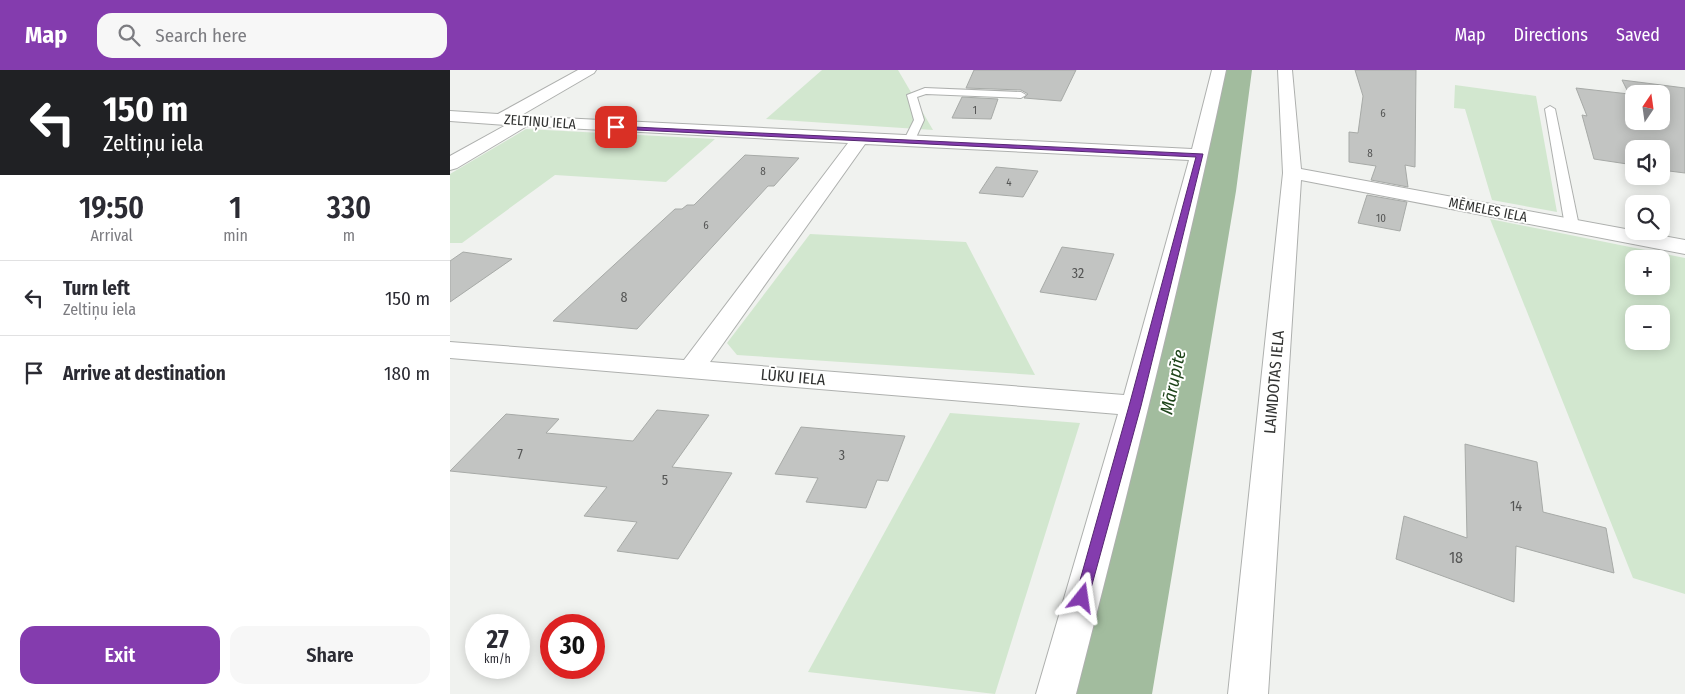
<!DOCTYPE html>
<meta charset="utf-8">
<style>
:root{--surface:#fff;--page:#f7f7f7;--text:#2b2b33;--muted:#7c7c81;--line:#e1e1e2;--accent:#843cae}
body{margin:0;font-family:"Fira Sans Condensed",sans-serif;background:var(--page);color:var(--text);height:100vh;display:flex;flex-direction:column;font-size:19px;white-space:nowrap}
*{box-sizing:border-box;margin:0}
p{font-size:16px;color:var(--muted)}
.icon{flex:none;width:28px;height:28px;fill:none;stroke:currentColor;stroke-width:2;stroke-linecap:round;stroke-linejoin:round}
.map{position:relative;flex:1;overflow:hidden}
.panel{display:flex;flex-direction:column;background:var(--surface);width:450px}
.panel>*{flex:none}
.guide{background:#202124;color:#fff;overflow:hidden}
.needle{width:32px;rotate:13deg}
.fabs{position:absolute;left:1175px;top:15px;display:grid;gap:10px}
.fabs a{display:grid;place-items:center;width:45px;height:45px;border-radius:10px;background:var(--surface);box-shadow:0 2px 12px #0003;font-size:25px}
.speed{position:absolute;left:15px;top:544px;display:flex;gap:10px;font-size:25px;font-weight:700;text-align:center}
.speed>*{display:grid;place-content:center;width:65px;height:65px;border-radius:50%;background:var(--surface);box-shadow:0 2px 12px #0003;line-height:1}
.speed small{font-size:12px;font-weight:400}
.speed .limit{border:8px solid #d22;background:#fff;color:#111}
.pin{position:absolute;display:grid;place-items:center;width:42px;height:42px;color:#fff;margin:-21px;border-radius:10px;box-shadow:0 2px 8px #0006}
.me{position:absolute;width:55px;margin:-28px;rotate:15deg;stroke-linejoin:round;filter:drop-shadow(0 0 4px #0008)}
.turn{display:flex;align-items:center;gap:18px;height:105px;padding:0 20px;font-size:22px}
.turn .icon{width:65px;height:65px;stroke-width:2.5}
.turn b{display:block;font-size:35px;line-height:42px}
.eta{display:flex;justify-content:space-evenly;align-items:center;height:85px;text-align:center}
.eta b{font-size:30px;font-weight:600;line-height:35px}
.primary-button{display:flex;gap:10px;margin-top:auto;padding:10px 20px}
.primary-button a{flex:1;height:58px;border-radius:15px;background:var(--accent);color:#fff;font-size:20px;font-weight:600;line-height:58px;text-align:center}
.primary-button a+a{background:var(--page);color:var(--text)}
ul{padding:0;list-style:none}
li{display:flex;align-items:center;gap:15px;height:75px;padding:0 20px;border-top:1px solid var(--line)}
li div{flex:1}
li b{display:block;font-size:19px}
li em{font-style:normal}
header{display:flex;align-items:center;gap:30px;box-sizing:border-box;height:70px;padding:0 25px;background:var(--accent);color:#fff}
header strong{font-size:24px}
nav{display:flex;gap:28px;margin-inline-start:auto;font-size:18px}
.search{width:350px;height:45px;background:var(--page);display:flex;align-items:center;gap:12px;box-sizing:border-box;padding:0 18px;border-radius:15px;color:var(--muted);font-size:19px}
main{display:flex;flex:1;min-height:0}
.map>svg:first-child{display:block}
</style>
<header>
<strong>Map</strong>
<div class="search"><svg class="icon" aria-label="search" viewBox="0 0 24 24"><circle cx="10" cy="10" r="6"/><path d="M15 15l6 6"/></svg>Search here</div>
<nav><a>Map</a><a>Directions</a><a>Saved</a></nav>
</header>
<main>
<section class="panel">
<div class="guide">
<div class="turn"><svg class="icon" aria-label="left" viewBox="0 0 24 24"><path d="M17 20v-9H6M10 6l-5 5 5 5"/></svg><div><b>150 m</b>Zeltiņu iela</div></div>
</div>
<div class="eta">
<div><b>19:50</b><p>Arrival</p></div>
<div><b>1</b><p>min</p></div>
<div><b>330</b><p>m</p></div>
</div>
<ul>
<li><svg class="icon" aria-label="left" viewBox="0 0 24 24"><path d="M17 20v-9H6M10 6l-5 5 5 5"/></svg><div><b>Turn left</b><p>Zeltiņu iela</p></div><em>150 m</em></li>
<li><svg class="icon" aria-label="arrive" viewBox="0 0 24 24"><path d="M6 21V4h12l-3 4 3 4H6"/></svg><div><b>Arrive at destination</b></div><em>180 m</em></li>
</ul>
<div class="primary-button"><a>Exit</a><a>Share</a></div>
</section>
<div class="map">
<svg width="1235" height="624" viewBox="0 0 1235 624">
<rect width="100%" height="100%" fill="#f0f2ef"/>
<!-- green -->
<g fill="#d2e7cf" fill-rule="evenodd">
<path d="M 372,0 L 448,0 L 483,60 L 316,49 Z"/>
<path d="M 1005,15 L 1086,26 L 1107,142 L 1042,130 L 1015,39 L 1004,38 Z"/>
<path d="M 76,59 L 265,69 L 216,112 L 105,105 L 12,173 L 0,173 L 0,104 Z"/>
<path d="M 1040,149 L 1235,188 L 1235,524 L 1183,508 ZM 1184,189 L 1211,189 L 1211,216 L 1184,216 ZM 1184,244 L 1211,244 L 1211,271 L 1184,271 Z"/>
<path d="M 360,164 L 516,172 L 585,305 L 287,285 L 277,273 Z"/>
<path d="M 500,343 L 630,353 L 545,624 L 358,602 Z"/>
</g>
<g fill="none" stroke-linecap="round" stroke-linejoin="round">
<!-- river -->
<path fill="#a2bc9e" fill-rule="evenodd" d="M 770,0 L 802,0 L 786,121 L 702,624 L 610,624 L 742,121 Z"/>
</g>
<!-- building -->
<g fill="#c2c4c2" stroke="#a7aaa7" fill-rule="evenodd">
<path d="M 524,0 L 626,0 L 611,31 L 574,28 L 578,24 L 571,20 L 516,18 Z"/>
<path d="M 905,0 L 966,0 L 965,97 L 955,95 L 958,117 L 921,110 L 926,96 L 899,92 L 899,62 L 908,63 L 913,26 Z"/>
<path d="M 1172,10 L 1235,18 L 1235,103 L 1211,100 L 1211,79 L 1184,79 L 1184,95 L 1144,89 L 1132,45 L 1137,46 L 1126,18 L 1179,24 ZM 1184,24 L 1211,24 L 1211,51 L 1184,51 Z"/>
<path d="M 512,27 L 548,29 L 541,49 L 502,48 Z"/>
<path d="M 295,85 L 349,88 L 324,116 L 318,116 L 187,259 L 103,251 L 225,139 L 232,139 L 237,135 L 244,135 Z"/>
<path d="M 546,97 L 588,101 L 573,127 L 529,123 Z"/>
<path d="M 917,125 L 957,132 L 950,161 L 908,153 Z"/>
<path d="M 612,177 L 664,184 L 646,230 L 590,222 Z"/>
<path d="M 13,182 L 62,189 L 0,232 L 0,191 Z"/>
<path d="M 207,340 L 259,345 L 222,397 L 282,403 L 228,489 L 167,481 L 187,452 L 134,446 L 157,417 L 0,401 L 56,344 L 109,349 L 96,363 L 183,371 Z"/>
<path d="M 351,357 L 455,366 L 438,411 L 427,410 L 416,438 L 356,432 L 368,408 L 325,404 Z"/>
<path d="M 1015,374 L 1087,392 L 1093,442 L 1156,458 L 1164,503 L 1066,476 L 1064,532 L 946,489 L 954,446 L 1017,468 Z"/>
</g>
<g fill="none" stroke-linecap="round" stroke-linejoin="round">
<defs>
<g id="lane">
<path d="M 475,18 L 571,22 L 576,25 L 571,28 L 476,24 L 467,27 L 474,50 L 463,74 L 455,74 L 453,72 L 464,50 L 457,25 Z"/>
<path d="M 1100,36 L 1105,39 L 1129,156 L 1122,160 L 1115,156 L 1095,39 Z"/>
</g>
<g id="street">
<path d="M 128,0 L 146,0 L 144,3 L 70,46 L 742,79 L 762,0 L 776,0 C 732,209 679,417 626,624 L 586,624 L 668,344 L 0,288 L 0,272 L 234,290 L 398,73 L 77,56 L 7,98 L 0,100 L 0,86 L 56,55 L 0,51 L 0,41 L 48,44 ZM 415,74 L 739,90 L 674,325 L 260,292 Z"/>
<path d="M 828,0 L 842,0 L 851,99 L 1235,170 L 1235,184 L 851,110 L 818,624 L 778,624 L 833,103 Z"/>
</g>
</defs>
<!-- lane casing -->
<use href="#lane" stroke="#aeb0ae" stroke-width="2"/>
<!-- street casing -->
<use href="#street" stroke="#aeb0ae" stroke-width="2"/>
<!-- lane -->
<use href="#lane" fill="#fff" fill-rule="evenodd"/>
<!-- street -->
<use href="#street" fill="#fff" fill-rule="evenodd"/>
</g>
<!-- route -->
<path fill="#843cae" stroke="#562771" d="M 163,56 L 753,84 L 691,336 L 637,533 L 632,535 L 627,533 L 625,528 L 679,336 L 746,87 L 166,59 L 163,59 Z"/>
<g text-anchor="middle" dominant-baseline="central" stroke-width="4" stroke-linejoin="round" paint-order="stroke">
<!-- far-number labels -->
<g font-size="11" fill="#555655">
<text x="525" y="40">1</text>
<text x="933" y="43">6</text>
<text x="920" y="83">8</text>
<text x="313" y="101">8</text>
<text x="559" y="112">4</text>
<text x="931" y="148">10</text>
<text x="256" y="155">6</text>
</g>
<!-- far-street labels -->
<g font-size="14" fill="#313231" stroke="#fffffe">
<text transform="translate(90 52) rotate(4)">ZELTIŅU IELA</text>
<text transform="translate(1038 140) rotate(11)">MĒMELES IELA</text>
</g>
<!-- number labels -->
<g font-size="14" fill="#555655">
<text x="628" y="203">32</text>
<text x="174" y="227">8</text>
<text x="70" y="384">7</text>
<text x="392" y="385">3</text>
<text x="215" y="410">5</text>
<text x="1066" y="436">14</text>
</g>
<!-- street labels -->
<g font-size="16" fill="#313231" stroke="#fffffe">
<text transform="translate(343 307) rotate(5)">LŪKU IELA</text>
<text transform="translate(824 312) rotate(-85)">LAIMDOTAS IELA</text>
</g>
<!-- near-number labels -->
<g font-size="16" fill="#555655">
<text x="1006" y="487">18</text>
</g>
<!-- water labels -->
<g font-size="18" font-style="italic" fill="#1d4319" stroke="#fffffe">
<text transform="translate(723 312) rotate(-78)">Mārupīte</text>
</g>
</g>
</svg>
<div class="fabs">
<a><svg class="needle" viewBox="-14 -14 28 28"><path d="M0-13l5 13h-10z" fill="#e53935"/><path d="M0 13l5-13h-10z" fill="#7c7c81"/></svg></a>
<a><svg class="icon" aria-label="sound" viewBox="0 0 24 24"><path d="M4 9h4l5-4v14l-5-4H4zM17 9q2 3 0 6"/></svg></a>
<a><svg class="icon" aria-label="search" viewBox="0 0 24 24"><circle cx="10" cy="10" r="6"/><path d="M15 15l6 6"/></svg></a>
<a>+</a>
<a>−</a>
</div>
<div class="speed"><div>27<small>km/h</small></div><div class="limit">30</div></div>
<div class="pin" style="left:166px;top:57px;background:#d93025"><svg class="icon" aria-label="arrive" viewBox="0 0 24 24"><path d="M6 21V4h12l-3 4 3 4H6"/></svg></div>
<svg class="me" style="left:632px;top:528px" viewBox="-20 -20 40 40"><path d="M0-17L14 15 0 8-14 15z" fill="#843cae" stroke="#fff" stroke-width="4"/></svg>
</div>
</main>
